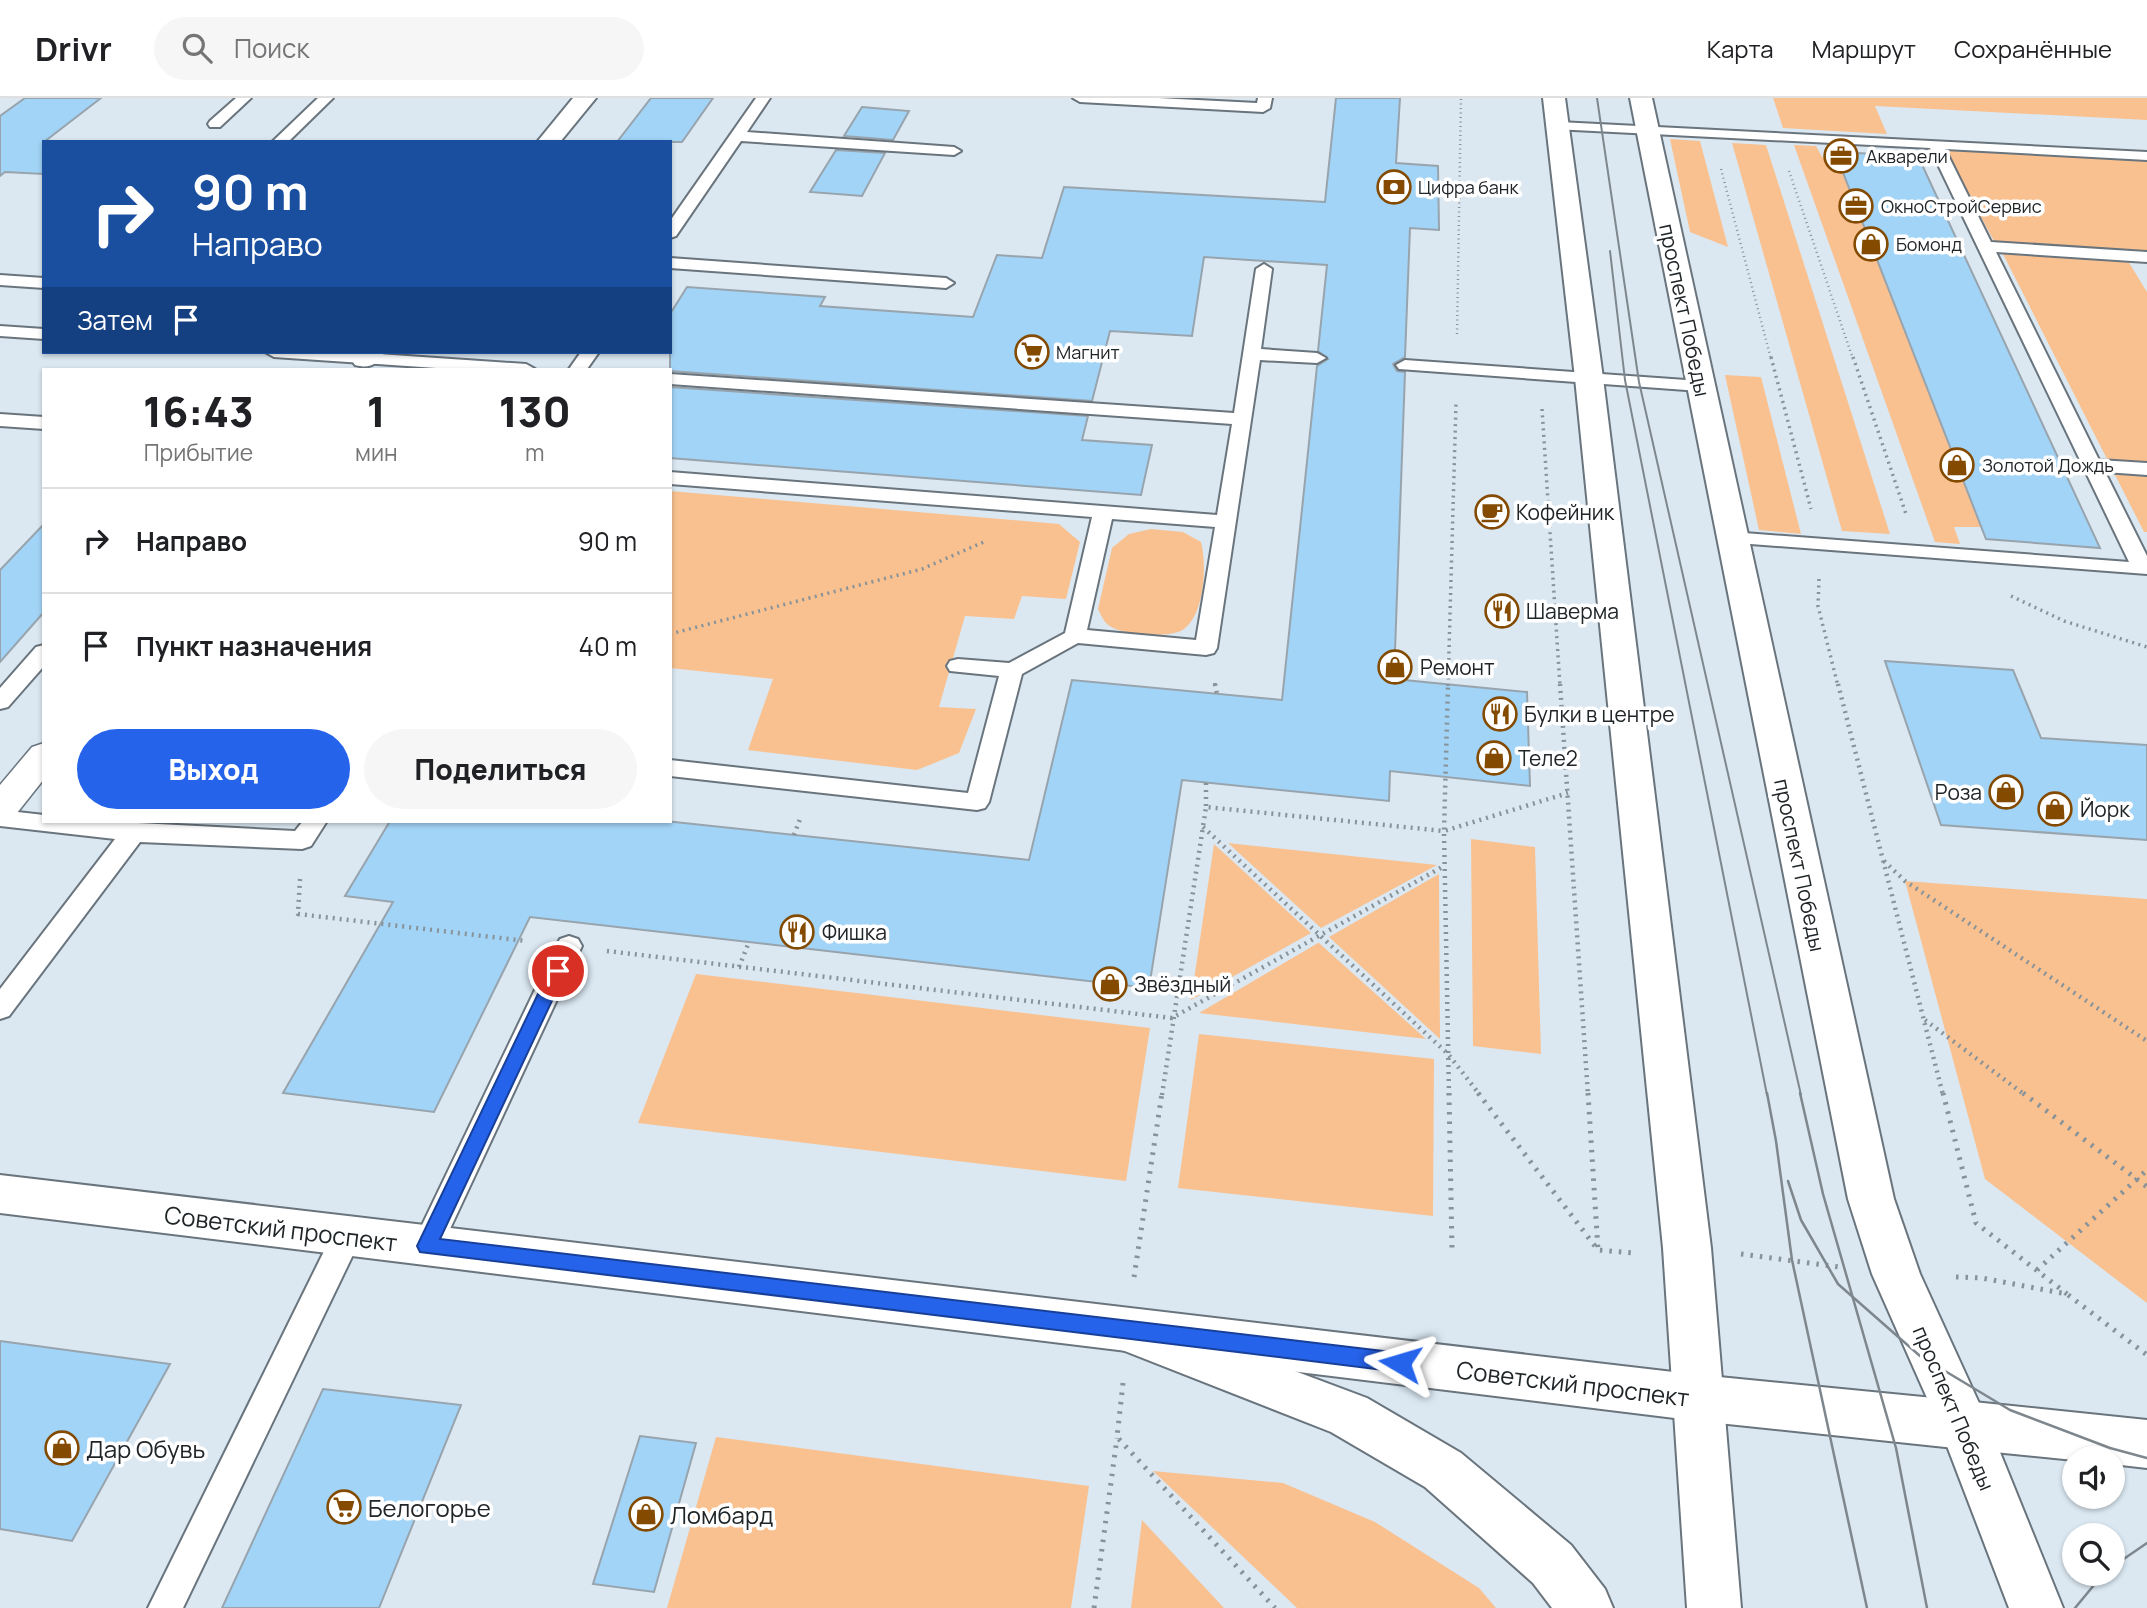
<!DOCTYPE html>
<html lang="ru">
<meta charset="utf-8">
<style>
:root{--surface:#fff;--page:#f6f6f6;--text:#202124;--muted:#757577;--line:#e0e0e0;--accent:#2563eb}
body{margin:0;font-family:Manrope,sans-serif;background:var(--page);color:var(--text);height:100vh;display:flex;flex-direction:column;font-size:26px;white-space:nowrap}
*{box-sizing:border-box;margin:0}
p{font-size:23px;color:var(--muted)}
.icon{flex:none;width:38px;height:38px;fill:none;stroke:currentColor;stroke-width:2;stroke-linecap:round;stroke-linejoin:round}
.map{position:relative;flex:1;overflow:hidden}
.panel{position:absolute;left:42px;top:270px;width:630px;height:455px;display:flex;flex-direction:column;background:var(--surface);border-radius:0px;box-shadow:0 2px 5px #0004}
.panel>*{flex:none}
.guide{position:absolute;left:42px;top:42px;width:630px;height:214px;border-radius:0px;box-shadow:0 2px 5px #0004;background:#1a4fa0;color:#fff;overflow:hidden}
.buttons{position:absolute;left:2062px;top:1348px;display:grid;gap:14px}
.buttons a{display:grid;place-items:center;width:63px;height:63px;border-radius:50%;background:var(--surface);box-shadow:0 2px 5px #0004;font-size:35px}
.pin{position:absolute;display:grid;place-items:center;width:60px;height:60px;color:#fff;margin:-30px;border:4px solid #fff;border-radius:50%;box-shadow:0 2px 7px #0007}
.me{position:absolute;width:77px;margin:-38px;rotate:277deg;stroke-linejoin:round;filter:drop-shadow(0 0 5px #0008)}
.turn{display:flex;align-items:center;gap:24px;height:147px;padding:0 35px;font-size:32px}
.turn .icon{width:91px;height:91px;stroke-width:2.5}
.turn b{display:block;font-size:49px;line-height:60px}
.then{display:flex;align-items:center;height:66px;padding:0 35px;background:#0003;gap:14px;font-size:26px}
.eta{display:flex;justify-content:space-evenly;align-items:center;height:119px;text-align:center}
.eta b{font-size:42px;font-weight:800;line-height:49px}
.action{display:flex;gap:14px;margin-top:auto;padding:14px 35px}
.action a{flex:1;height:80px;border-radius:42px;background:var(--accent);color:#fff;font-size:28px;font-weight:800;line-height:80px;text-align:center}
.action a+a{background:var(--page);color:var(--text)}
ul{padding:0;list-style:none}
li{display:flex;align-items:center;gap:21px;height:105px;padding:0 35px;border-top:2px solid var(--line)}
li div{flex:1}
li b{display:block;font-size:26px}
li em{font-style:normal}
header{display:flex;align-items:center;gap:42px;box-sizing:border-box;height:98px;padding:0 35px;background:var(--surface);border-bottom:2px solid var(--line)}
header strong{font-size:33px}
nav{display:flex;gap:38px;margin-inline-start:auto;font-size:24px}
.search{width:490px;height:63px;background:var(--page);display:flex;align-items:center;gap:18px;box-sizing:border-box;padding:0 24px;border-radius:38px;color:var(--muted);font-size:26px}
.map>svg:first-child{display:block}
</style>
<header>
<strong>Drivr</strong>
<div class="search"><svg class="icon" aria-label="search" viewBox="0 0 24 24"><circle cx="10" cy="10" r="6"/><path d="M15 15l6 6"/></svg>Поиск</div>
<nav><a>Карта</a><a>Маршрут</a><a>Сохранённые</a></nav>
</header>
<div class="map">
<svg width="2147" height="1510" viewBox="0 0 2147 1510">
<rect width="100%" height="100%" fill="#dbe8f2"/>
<!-- green -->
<g fill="#f9c190">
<path d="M 1773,0 L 2147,0 L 2147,22 L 1875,8 L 1887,36 L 1783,30 Z"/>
<path d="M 1670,41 L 1700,43 L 1728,149 L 1690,134 Z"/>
<path d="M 1732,45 L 1766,47 L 1890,436 L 1842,433 Z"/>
<path d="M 1794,47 L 1816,48 L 1822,59 L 1838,61 L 1981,429 L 1954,429 L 1960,446 L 1935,444 Z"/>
<path d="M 1944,50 L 2147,62 L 2147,154 L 1995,145 Z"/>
<path d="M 2003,156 L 2128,163 L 2147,194 L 2147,434 L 2144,434 Z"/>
<path d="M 1725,277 L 1761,279 L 1801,436 L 1759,432 Z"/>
<path d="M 670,393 L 1059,426 L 1080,444 L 1066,501 L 1022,498 L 1014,521 L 965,518 L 939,609 L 976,611 L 959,655 L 917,672 L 748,652 L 773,581 L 670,570 Z"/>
<path d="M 1151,431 L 1183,434 L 1201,444 C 1207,466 1205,516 1184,531 C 1170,541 1118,538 1106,525 C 1103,522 1100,515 1098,511 L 1112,450 L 1129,436 Z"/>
<path d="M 1471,741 L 1535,749 L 1541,956 L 1473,948 Z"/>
<path d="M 1228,745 L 1437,767 L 1321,830 Z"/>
<path d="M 1214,746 L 1311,835 L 1191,902 Z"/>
<path d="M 1439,776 L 1440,941 L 1329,839 Z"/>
<path d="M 1905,783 L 2147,801 L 2147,1205 L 1985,1081 Z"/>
<path d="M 1318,845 L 1319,845 L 1426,941 L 1199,915 Z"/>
<path d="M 696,876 L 1150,930 L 1126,1083 L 638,1025 Z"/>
<path d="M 1199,936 L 1434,961 L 1433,1118 L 1178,1090 Z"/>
<path d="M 716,1339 L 1089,1388 L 1071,1510 L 667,1510 Z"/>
<path d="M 1153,1373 L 1283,1385 L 1375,1424 L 1479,1490 L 1496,1510 L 1297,1510 Z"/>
<path d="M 1142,1422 L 1224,1510 L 1131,1510 Z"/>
</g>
<!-- building -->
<g fill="#a2d4f7" stroke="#98a4ad" stroke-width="2">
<path d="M 25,0 L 101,0 L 44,44 L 44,76 L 5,74 L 0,78 L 0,18 Z"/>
<path d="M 651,0 L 713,0 L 682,44 L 617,44 Z"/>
<path d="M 1336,0 L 1400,0 L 1396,65 L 1438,68 L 1439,132 L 1410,130 L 1405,259 L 1393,266 L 1397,273 L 1405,274 L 1394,581 L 1527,594 L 1530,688 L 1390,673 L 1389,703 L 1182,682 L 1149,890 L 530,819 L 434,1014 L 283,995 L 393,804 L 345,798 L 390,723 L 665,723 L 1029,762 L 1072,582 L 1282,602 L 1317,268 L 1328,261 L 1318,253 L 1327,167 L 1204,159 L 1192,238 L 1110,233 L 1092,303 L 670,273 L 670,216 L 687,189 L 825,199 L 820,208 L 973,219 L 997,157 L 1042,160 L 1064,89 L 1325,104 Z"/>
<path d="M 862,9 L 909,13 L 893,42 L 844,38 Z"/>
<path d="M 836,52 L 885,55 L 862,98 L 810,94 Z"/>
<path d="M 1835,54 L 1918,58 L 2100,450 L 1986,441 Z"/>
<path d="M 670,289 L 1088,318 L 1082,342 L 1152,347 L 1141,397 L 670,360 Z"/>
<path d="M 44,426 L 44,514 L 0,564 L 0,472 Z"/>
<path d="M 1885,563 L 2013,572 L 2041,640 L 2147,647 L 2147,742 L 1941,727 Z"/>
<path d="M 0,1243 L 170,1266 L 72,1443 L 0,1431 Z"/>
<path d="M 323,1291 L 461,1307 L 379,1510 L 222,1510 Z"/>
<path d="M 640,1338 L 696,1345 L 654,1494 L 593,1486 Z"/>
</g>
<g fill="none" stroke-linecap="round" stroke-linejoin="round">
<defs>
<g id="service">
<path d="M 236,0 L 251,0 L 220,29 L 210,29 L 208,26 L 210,23 Z"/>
<path d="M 318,0 L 333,0 L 288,44 L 272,44 Z"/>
<path d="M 756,0 L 770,0 L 747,34 L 954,49 L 961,53 L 954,57 L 741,43 L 676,138 L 670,140 L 670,123 Z"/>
<path d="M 1073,0 L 1158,0 L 1257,5 L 1258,0 L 1272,0 L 1270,10 L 1263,14 L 1080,4 Z"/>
<path d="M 1559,24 L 2147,54 L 2147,62 L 1945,51 L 1991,144 L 2147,154 L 2147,164 L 1996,154 L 2099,362 L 2147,365 L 2147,377 L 2105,374 L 2147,458 L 2147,476 L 1724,444 L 1721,440 L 1724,436 L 1731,434 L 2129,464 L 1930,50 L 1554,31 L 1552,28 L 1554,25 Z"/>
<path d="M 670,160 L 946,180 L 954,185 L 946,190 L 670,170 Z"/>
<path d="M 1264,166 L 1272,171 L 1261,251 L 1317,255 L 1326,260 L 1317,265 L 1260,262 L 1217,550 L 1214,555 L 1206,557 L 1078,545 L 1022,576 L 989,704 L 985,710 L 977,712 L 670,678 L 670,662 L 968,695 L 999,578 L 950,573 L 947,568 L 950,563 L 958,561 L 1009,565 L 1065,535 L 1092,419 L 670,386 L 670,374 L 1217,417 L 1232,326 L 670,286 L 670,276 L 1234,315 L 1256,171 ZM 1112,421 L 1215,429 L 1196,542 L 1087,532 Z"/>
<path d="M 0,177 L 44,180 L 44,190 L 0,187 Z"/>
<path d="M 0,228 L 44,231 L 44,241 L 0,238 Z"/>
<path d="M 265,254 L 349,254 L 526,266 L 535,271 L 451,271 L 274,259 Z"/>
<path d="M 581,254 L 599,254 L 587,271 L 569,271 Z"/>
<path d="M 1405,262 L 1700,283 L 1709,288 L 1700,293 L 1399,271 L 1396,267 Z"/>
<path d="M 0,316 L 44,319 L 44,331 L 0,328 Z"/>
<path d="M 44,547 L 44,568 L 8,609 L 0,611 L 0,590 L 36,549 Z"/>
<path d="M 0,712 L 44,717 L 44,723 L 99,723 L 295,733 L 303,723 L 327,723 L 311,748 L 302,751 L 140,744 L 9,918 L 0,921 L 0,891 L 115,741 L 0,728 Z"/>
<path d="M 569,838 L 578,841 L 582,848 L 442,1148 L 438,1157 L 427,1161 L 416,1157 L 412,1148 L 556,848 L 560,841 Z"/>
<path d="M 347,1125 L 358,1129 L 362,1138 L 183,1510 L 148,1510 L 336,1129 Z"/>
</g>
<path id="pedestrian" d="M 44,645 L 44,681 L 13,720 L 0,723 L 0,687 L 32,649 Z"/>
<g id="minor">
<path d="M 573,0 L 596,0 L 560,44 L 537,44 Z"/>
<path d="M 356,254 L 385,254 C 376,267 370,271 355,267 L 351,261 Z"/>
</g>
<path id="tertiary" d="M 0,1077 L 1699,1277 L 1964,1303 L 1982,1310 L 1989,1327 L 1982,1344 L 1964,1351 L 1699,1323 L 0,1115 Z"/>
<path id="secondary" d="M 1964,1303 L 2147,1322 L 2147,1370 L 2112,1366 L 2112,1360 L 2074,1360 L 2074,1362 L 1964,1351 L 1946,1344 L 1939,1327 L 1946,1310 Z"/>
<g id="primary">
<path d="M 1543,0 L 1565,0 L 1603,280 L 1711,1150 L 1741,1510 L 1687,1510 L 1663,1150 L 1575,280 Z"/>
<path d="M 1630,0 L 1652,0 L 1894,1101 L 1920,1176 L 1989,1327 L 2063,1510 L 2009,1510 L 1939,1327 L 1872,1176 L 1848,1101 Z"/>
<path d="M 1129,1211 L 1367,1300 L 1461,1355 L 1571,1447 L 1605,1491 L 1613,1510 L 1552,1510 L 1533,1485 L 1425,1389 L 1331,1334 L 1112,1248 L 1105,1233 L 1112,1218 Z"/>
</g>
</defs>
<!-- service casing -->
<use href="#service" stroke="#69747d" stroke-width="4"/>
<!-- pedestrian casing -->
<use href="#pedestrian" stroke="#69747d" stroke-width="3"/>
<!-- minor casing -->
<use href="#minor" stroke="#69747d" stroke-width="4"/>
<!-- tertiary casing -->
<use href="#tertiary" stroke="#69747d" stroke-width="4"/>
<!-- secondary casing -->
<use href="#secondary" stroke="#69747d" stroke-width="4"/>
<!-- primary casing -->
<use href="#primary" stroke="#69747d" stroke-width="4"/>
<!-- path-far3 -->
<g stroke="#889299" stroke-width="2.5" stroke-dasharray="1 3.5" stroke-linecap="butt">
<path d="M 1721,71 L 1771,261"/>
<path d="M 1789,73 L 1853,261"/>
<path d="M 1457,236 L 1461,0"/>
</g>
<!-- path-far2 -->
<g stroke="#889299" stroke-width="3.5" stroke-dasharray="2 4.5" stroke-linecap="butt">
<path d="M 1771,259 L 1811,411"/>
<path d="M 1853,259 L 1906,416"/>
<path d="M 1542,311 L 1560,588"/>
<path d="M 1819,481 L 1818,508 L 1838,588"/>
<path d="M 2011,498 L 2064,523 L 2147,549"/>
<path d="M 670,536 L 922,471 L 986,443"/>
<path d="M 1215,585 L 1215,588"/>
<path d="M 1448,588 L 1456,305"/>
</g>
<!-- path-far1 -->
<g stroke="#889299" stroke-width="4.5" stroke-dasharray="2 5" stroke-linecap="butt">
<path d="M 1215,586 L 1217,596"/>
<path d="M 1560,586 L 1588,997"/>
<path d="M 1838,586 L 1943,997"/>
<path d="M 1206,685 L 1206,709"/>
<path d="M 1203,729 L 1448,956 L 1480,997"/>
<path d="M 794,737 L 800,721"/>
<path d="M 1884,763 L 1905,783 L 2147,943"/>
<path d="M 300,781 L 298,816 L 526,843"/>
<path d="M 607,853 L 1172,920 L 1444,768"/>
<path d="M 739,869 L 749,844"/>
<path d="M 1925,922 L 2025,997"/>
<path d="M 1162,997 L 1206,709 L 1444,733 L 1448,586"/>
<path d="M 1449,997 L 1444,733 L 1568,695"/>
</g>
<!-- path -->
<g stroke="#889299" stroke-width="5" stroke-dasharray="2.5 7" stroke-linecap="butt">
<path d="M 1449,995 L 1452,1153"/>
<path d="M 1478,995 L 1598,1152 L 1634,1155"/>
<path d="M 1588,995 L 1598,1152"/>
<path d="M 1943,995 L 1976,1125 L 2067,1196"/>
<path d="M 2023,995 L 2147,1089"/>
<path d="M 1741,1156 L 1839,1169"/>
<path d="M 2037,1172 L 2147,1072"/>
<path d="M 1134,1179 L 1162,995"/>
<path d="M 1956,1179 L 1982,1180 L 2067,1196 L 2147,1257"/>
<path d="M 1123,1285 L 1117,1339 L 1275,1510"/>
<path d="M 1094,1510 L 1117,1340"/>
</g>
<!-- service -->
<use href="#service" fill="#fff" fill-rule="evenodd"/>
<!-- pedestrian -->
<use href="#pedestrian" fill="#fff" fill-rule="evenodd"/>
<!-- minor -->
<use href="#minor" fill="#fff" fill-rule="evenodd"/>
<!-- tertiary -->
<use href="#tertiary" fill="#fff" fill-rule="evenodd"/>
<!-- secondary -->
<use href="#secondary" fill="#fff" fill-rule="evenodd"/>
<!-- primary -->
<use href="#primary" fill="#fff" fill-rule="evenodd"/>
<!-- tram-far1 -->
<g stroke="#7e878d" stroke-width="2">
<path d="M 1597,0 L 1639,284 L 1801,997"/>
<path d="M 1610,153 L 1625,282 L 1767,997"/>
</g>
<!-- tram -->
<g stroke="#7e878d" stroke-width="2.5">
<path d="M 1767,995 L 1776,1043 L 1792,1162 L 1867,1510"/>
<path d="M 1800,995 L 1823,1096 L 1896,1350 L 1927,1510"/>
<path d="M 1788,1083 L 1801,1122 L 1838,1186 L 1920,1258 L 2010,1312 L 2110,1350 L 2147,1360"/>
<path d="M 2112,1469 L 2147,1445"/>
<path d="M 2075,1510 L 2104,1475"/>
</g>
</g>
<!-- route -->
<path fill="#2563eb" stroke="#184099" stroke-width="2" d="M 558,866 L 564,868 L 566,873 L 440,1141 L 1400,1255 L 1408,1258 L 1411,1265 L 1408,1271 L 1400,1274 L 420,1154 L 417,1148 L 549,873 L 552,868 Z"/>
<!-- icons -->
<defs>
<symbol id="office-ring" viewBox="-11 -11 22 22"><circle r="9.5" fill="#fff" stroke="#834a00" stroke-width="1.5"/><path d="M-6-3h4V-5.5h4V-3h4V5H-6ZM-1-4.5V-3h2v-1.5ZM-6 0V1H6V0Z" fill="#834a00"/></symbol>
<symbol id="bank-ring" viewBox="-11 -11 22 22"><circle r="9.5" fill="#fff" stroke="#834a00" stroke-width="1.5"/><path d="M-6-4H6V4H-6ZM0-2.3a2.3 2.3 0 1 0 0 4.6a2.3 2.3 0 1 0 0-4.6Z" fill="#834a00"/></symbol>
<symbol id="shop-ring" viewBox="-11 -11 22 22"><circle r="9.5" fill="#fff" stroke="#834a00" stroke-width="1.5"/><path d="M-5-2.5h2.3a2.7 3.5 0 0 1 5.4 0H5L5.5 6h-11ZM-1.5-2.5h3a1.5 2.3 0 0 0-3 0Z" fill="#834a00"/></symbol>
<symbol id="supermarket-ring" viewBox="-11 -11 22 22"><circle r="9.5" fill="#fff" stroke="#834a00" stroke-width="1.5"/><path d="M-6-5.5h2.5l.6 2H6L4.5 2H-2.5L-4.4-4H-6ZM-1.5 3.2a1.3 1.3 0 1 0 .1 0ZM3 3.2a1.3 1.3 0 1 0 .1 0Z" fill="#834a00"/></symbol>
<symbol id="cafe-ring" viewBox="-11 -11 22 22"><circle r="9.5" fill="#fff" stroke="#834a00" stroke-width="1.5"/><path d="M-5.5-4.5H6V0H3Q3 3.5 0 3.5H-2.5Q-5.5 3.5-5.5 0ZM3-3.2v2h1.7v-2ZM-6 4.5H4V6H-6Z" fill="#834a00"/></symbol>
<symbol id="restaurant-ring" viewBox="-11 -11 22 22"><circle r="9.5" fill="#fff" stroke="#834a00" stroke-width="1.5"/><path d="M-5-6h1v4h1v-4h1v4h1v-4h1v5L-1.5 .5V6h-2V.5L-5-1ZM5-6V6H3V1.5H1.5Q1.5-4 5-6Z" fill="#834a00"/></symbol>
</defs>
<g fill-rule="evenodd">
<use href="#office-ring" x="1822" y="39" width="38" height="38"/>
<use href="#bank-ring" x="1375" y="70" width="38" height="38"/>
<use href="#office-ring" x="1837" y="89" width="38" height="38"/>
<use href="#shop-ring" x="1852" y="127" width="38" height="38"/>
<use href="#supermarket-ring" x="1013" y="235" width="38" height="38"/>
<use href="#shop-ring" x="1938" y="348" width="38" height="38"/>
<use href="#cafe-ring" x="1473" y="395" width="38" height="38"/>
<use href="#restaurant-ring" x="1483" y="494" width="38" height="38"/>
<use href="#shop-ring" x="1376" y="550" width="38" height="38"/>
<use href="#restaurant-ring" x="1481" y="597" width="38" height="38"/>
<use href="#shop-ring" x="1475" y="641" width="38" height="38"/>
<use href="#shop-ring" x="1987" y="675" width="38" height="38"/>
<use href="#shop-ring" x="2036" y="692" width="38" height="38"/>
<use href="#restaurant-ring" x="778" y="815" width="38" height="38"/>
<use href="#shop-ring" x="1091" y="867" width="38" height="38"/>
<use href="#shop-ring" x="43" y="1331" width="38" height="38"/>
<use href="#supermarket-ring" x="325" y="1390" width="38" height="38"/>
<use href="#shop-ring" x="627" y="1397" width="38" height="38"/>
</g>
<g text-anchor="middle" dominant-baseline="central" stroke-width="7" stroke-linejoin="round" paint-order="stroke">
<!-- far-poi labels -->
<g font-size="18" fill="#202528" stroke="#fff" text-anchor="start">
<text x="1866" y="58">Акварели</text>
<text x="1418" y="89">Цифра банк</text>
<text x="1881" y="108">ОкноСтройСервис</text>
<text x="1896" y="146">Бомонд</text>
<text x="1056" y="254">Магнит</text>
<text x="1982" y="367">Золотой Дождь</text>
</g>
<!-- street labels -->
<g font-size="21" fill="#202528" stroke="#fff">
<text transform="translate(1685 212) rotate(78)">проспект Победы</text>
<text transform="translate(1800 767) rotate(78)">проспект Победы</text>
<text transform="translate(1954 1310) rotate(67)">проспект Победы</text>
</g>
<!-- poi labels -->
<g font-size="21" fill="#202528" stroke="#fff" text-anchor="start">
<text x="1516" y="414">Кофейник</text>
<text x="1526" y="513">Шаверма</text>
<text x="1420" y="569">Ремонт</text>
<text x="1524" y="616">Булки в центре</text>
<text x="1518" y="660">Теле2</text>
<text x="1982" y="694" text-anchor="end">Роза</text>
<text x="2080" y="711">Йорк</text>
<text x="822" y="834">Фишка</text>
<text x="1134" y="886">Звёздный</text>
</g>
<!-- near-street labels -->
<g font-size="24" fill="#202528" stroke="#fff">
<text transform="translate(281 1130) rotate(7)">Советский проспект</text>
<text transform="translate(1573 1285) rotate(7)">Советский проспект</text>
</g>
<!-- near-poi labels -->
<g font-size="24" fill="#202528" stroke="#fff" text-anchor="start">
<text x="86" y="1350">Дар Обувь</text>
<text x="368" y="1409">Белогорье</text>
<text x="670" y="1416">Ломбард</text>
</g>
</g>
</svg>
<div class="buttons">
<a><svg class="icon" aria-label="sound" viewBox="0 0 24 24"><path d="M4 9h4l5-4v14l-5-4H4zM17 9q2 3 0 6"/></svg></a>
<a><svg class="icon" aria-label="search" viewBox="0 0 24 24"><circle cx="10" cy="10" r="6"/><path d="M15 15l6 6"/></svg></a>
</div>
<div class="pin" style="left:558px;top:873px;background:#d93025"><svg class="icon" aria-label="arrive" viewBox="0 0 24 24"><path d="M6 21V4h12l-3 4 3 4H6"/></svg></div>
<svg class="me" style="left:1400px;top:1265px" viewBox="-20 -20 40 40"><path d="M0-17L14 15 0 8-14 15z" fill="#2563eb" stroke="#fff" stroke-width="4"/></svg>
<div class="guide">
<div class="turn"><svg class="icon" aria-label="right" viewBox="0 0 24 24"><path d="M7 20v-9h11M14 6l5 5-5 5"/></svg><div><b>90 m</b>Направо</div></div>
<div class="then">Затем<svg class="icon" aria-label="arrive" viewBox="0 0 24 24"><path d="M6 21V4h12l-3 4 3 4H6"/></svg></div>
</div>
<section class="panel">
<div class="eta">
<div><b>16:43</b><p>Прибытие</p></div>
<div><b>1</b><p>мин</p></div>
<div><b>130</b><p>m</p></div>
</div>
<ul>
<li><svg class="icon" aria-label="right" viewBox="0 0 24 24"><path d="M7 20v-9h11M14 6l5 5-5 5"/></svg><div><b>Направо</b></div><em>90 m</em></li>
<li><svg class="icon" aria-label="arrive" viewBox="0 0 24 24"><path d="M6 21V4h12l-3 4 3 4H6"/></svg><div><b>Пункт назначения</b></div><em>40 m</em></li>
</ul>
<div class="action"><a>Выход</a><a>Поделиться</a></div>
</section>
</div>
